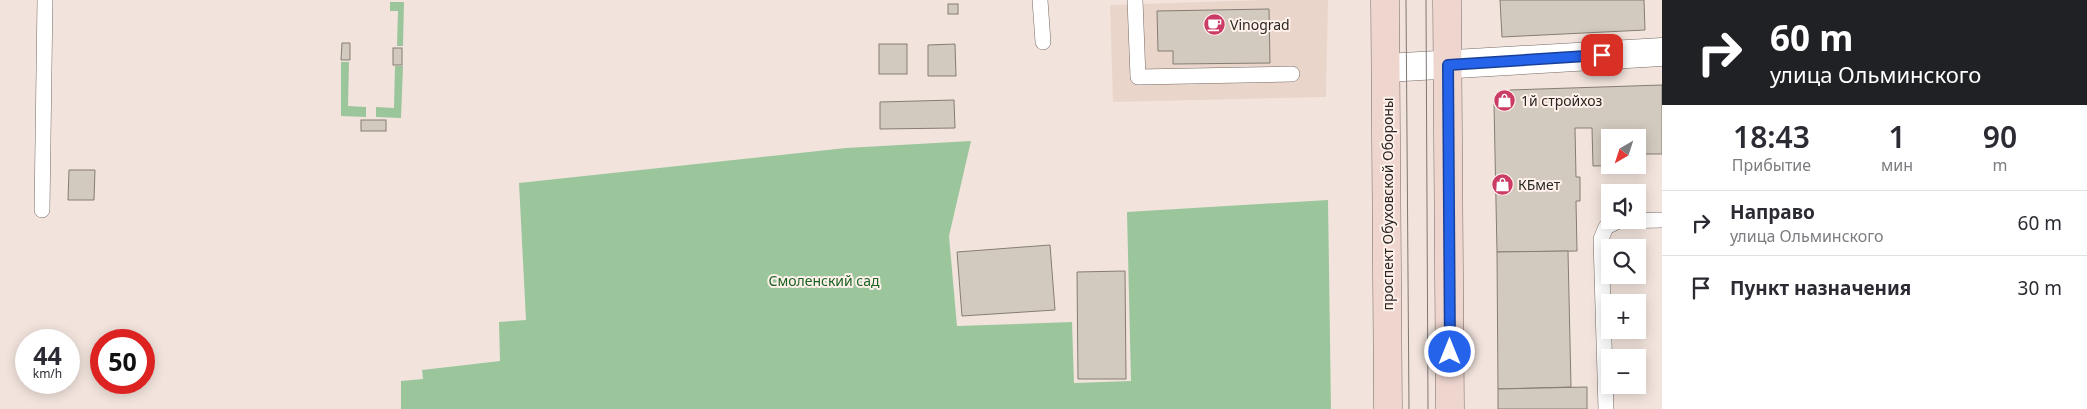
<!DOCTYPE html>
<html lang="ru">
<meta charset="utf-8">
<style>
:root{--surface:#fff;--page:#f7f7f7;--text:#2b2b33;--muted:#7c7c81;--line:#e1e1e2}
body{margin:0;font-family:"Noto Sans",sans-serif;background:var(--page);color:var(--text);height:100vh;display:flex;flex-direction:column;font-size:19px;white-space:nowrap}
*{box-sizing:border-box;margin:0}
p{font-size:16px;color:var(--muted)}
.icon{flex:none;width:28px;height:28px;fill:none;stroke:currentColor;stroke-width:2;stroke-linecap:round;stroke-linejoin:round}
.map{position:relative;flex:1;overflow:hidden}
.panel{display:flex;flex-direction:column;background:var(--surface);width:425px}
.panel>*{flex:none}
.top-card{background:#202124;color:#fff;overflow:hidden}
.needle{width:32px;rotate:219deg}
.buttons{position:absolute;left:1601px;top:129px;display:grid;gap:10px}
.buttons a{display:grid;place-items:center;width:45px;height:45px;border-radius:0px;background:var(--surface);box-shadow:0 2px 12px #0003;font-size:25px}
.speed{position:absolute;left:15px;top:329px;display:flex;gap:10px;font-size:25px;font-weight:700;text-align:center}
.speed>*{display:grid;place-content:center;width:65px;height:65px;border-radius:50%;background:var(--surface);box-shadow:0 2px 12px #0003;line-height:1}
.speed small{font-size:12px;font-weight:400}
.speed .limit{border:8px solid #d22;background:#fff;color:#111}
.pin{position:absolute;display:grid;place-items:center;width:42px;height:42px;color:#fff;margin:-21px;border-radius:10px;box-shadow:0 2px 8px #0006}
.me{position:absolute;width:55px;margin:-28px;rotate:0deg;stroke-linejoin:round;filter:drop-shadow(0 0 4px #0008)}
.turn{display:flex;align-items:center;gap:18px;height:105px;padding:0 25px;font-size:22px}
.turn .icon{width:65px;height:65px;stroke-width:2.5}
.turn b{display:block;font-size:35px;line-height:42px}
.eta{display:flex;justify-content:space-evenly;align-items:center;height:85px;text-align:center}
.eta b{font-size:30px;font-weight:600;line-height:35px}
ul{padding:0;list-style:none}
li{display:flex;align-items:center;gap:15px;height:65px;padding:0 25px;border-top:1px solid var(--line)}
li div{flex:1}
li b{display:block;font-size:19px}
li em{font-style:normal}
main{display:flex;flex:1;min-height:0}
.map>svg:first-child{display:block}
</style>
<main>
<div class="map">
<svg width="1662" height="409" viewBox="0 0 1662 409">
<rect width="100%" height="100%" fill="#f2e4dd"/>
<!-- built -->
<path fill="#ead5cb" d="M 1263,0 L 1328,0 L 1326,97 L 1113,102 L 1110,5 Z"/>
<!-- green -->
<g fill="#9bc59b">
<path d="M 390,2 L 404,2 L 403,46 L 397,46 L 398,11 L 390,11 Z"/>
<path d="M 341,62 L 349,62 L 348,106 L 366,107 L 366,117 L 341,116 Z"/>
<path d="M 395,66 L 403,66 L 401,118 L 376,117 L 376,107 L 394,108 Z"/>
<path d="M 971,141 L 949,236 L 957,326 L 1072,322 L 1074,383 L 1131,381 L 1127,212 L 1328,200 L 1331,409 L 401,409 L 401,381 L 423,379 L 422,370 L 500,361 L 499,322 L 526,320 L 519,183 L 846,148 Z"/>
</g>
<!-- building -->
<g fill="#d3cabf" stroke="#857d73" fill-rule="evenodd">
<path d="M 1500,0 L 1644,0 L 1645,30 L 1502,37 Z"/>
<rect x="948" y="4" width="10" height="10"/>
<path d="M 1269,9 L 1270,63 L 1173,64 L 1173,51 L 1158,51 L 1157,11 Z"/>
<path d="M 342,43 L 350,43 L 350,60 L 341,60 Z"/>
<rect x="879" y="44" width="28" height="30"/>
<path d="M 955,44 L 956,76 L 928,76 L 928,45 Z"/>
<rect x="393" y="48" width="9" height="17"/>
<path d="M 1662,85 L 1662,154 L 1642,154 L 1642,165 L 1593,166 L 1592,128 L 1575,128 L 1576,177 L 1580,177 L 1580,201 L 1576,201 L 1577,251 L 1497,252 L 1494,104 L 1510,90 ZM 1610,138 L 1638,138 L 1638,165 L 1610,165 Z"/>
<path d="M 954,100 L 955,128 L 880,129 L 880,102 Z"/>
<rect x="361" y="120" width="25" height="11"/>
<path d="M 69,170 L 95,170 L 94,200 L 68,200 Z"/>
<path d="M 1050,245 L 1055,310 L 962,316 L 957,252 Z"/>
<path d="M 1568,251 L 1571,387 L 1498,389 L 1497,252 Z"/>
<path d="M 1125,271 L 1126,379 L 1078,379 L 1077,272 Z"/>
<path d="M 1587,387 L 1587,409 L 1498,409 L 1498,389 Z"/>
</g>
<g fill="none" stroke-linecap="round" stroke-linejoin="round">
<defs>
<g id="lane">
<path d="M 1040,0 L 1043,42"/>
<path d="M 1135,0 L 1138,77 L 1292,74"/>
<path d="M 42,210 L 45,0"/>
<path d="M 1606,409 L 1601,239 L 1606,227 L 1618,221 L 1662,220"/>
</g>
<path id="street" d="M 1386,68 L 1662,52"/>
<g id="secondary">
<path d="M 1385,0 L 1388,409"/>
<path d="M 1447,0 L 1450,409"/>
</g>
</defs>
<!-- lane casing -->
<use href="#lane" stroke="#766a64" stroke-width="16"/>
<!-- street casing -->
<use href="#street" stroke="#766a64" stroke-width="29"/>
<!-- secondary casing -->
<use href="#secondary" stroke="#766a64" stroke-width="29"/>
<!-- lane -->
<use href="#lane" stroke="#fff" stroke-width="15"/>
<!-- street -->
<use href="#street" stroke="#fff" stroke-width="28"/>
<!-- secondary -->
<use href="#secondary" stroke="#eed6cf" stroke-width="28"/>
<!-- tram -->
<g stroke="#7f7772" stroke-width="1">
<path d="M 1406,0 L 1409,409"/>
<path d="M 1426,0 L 1428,409"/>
</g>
</g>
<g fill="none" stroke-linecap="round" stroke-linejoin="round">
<defs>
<path id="route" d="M 1450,352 L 1448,65 L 1602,55"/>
</defs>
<!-- route casing -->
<use href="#route" stroke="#184099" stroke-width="12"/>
<!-- route -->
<use href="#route" stroke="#2563eb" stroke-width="9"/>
</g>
<!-- icons -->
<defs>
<symbol id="cafe-disc" viewBox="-11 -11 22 22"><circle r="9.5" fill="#ca3b65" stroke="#fff1ea"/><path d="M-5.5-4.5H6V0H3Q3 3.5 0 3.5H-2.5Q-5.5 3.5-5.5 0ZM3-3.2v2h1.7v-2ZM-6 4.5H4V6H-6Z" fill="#fff"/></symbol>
<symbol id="shop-disc" viewBox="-11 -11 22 22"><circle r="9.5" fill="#ca3b65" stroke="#fff1ea"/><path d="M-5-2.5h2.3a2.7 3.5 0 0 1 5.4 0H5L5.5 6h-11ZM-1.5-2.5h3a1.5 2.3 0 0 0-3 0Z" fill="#fff"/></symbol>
</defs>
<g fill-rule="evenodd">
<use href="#cafe-disc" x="1202" y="12" width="25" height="25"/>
<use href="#shop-disc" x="1492" y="88" width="25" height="25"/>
<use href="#shop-disc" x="1490" y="172" width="25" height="25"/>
</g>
<g text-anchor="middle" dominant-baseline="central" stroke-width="4" stroke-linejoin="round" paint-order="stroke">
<!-- poi labels -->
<g font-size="14" fill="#2a2623" stroke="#fff1ea" text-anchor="start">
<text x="1230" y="24">Vinograd</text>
<text x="1521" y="100">1й стройхоз</text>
<text x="1518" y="184">КБмет</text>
</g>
<!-- street labels -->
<g font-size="14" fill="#2a2623" stroke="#fff1ea">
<text transform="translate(1387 204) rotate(-90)">проспект Обуховской Обороны</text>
</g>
<!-- park labels -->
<g font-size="14" fill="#196323" stroke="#fff1ea">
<text x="824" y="280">Смоленский сад</text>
</g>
</g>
</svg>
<div class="buttons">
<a><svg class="needle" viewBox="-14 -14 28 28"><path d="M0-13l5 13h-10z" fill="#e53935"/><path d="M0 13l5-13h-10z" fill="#7c7c81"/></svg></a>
<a><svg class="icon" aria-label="sound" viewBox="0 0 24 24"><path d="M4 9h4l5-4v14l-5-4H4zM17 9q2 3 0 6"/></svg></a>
<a><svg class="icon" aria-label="search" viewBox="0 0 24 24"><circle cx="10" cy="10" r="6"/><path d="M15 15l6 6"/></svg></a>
<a>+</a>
<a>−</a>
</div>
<div class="speed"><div>44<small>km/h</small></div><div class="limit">50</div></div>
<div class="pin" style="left:1602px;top:55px;background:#d93025"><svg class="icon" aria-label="arrive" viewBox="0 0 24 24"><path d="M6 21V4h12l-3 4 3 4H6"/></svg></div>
<svg class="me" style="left:1450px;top:352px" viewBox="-20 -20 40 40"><circle r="17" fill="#2563eb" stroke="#fff" stroke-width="3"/><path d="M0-11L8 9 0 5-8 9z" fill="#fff"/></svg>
</div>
<section class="panel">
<div class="top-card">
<div class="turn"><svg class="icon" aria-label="right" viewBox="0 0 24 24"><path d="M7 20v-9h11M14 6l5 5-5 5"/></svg><div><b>60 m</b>улица Ольминского</div></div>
</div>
<div class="eta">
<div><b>18:43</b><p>Прибытие</p></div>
<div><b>1</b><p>мин</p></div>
<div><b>90</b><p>m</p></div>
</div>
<ul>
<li><svg class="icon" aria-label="right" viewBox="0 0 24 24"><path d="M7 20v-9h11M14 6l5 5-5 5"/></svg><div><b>Направо</b><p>улица Ольминского</p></div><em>60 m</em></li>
<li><svg class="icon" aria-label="arrive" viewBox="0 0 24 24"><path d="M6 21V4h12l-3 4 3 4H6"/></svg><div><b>Пункт назначения</b></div><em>30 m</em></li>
</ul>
</section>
</main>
